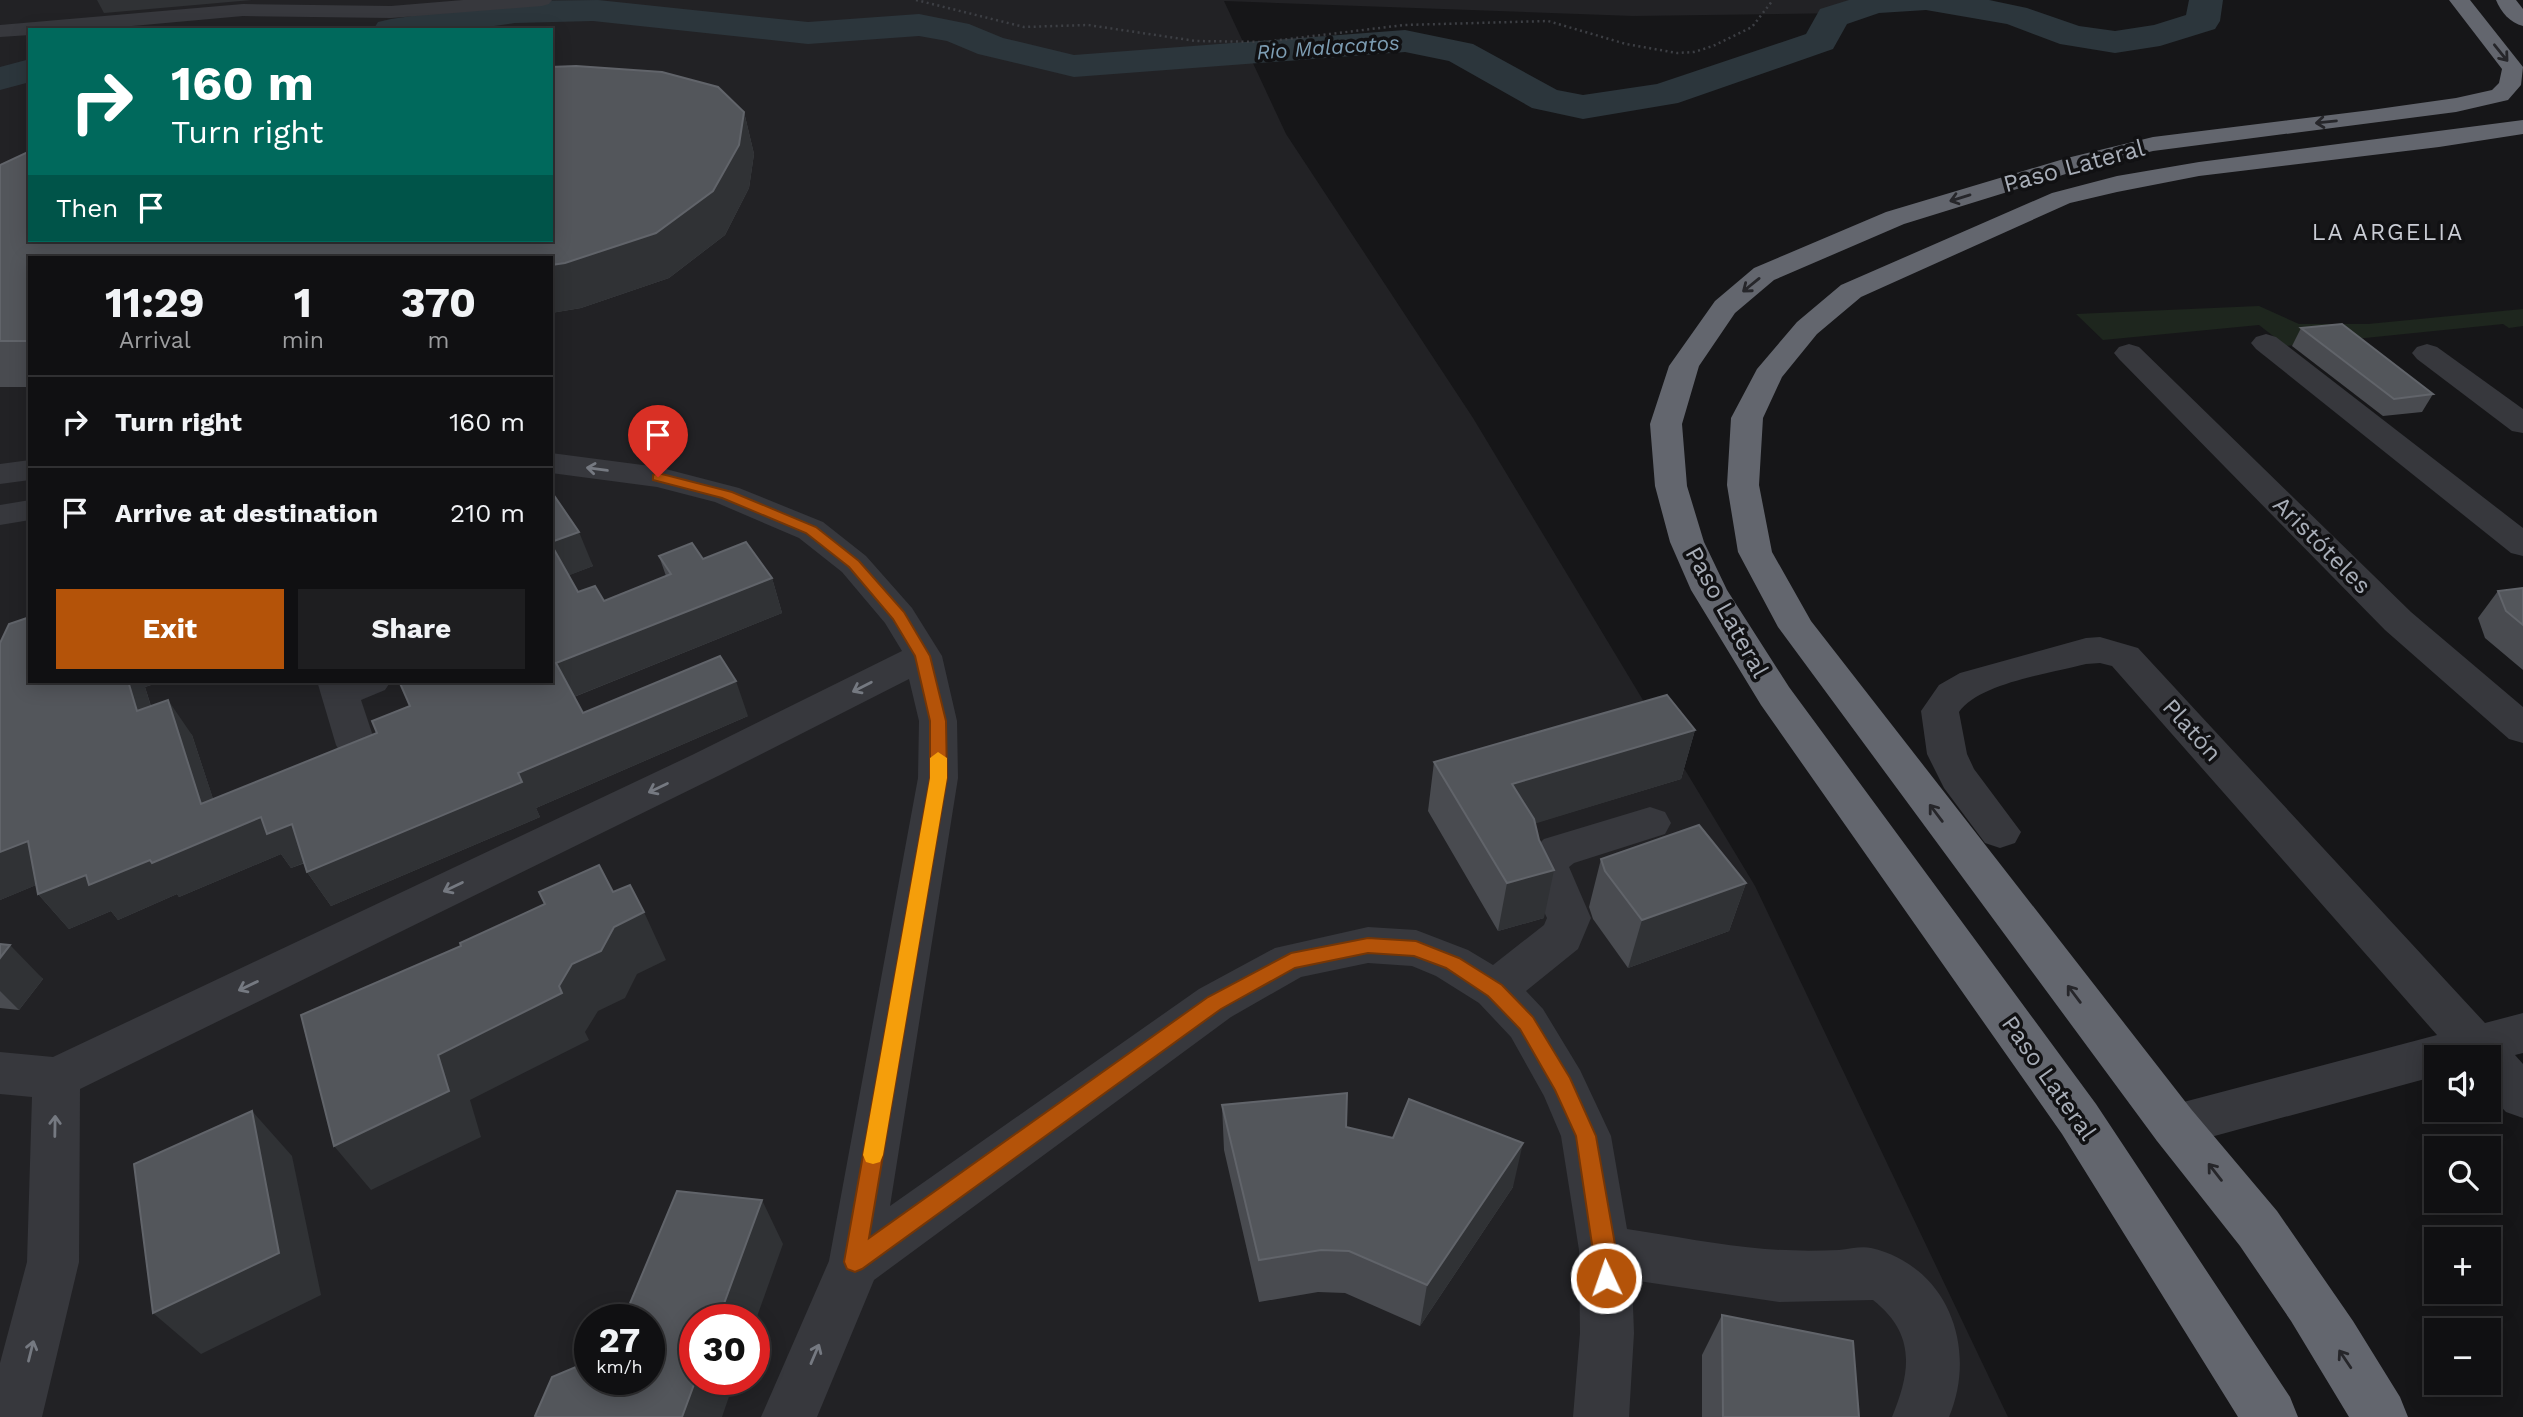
<!DOCTYPE html>
<meta charset="utf-8">
<style>
:root{--surface:#101012;--page:#1e1e20;--text:#f1f3f6;--muted:#9c9d9f;--line:#303032;--accent:#b45309}
body{margin:0;font-family:"Work Sans",sans-serif;background:var(--page);color:var(--text);height:100vh;display:flex;flex-direction:column;font-size:26px;white-space:nowrap}
*{box-sizing:border-box;margin:0}
p{font-size:23px;color:var(--muted)}
.icon{flex:none;width:38px;height:38px;fill:none;stroke:currentColor;stroke-width:2;stroke-linecap:round;stroke-linejoin:round}
.map{position:relative;flex:1;overflow:hidden}
.drawer{position:absolute;left:28px;top:256px;width:525px;height:427px;display:flex;flex-direction:column;background:var(--surface);border-radius:0px;box-shadow:0 4px 18px #0003,0 0 0 2px var(--line)}
.drawer>*{flex:none}
.banner{position:absolute;left:28px;top:28px;width:525px;height:214px;border-radius:0px;box-shadow:0 4px 18px #0003,0 0 0 2px var(--line);background:#00695c;color:#fff;overflow:hidden}
.tools{position:absolute;left:2424px;top:1045px;display:grid;gap:14px}
.tools a{display:grid;place-items:center;width:77px;height:77px;border-radius:0px;background:var(--surface);box-shadow:0 4px 18px #0003,0 0 0 2px var(--line);font-size:35px}
.speed{position:absolute;left:574px;top:1304px;display:flex;gap:14px;font-size:35px;font-weight:700;text-align:center}
.speed>*{display:grid;place-content:center;width:91px;height:91px;border-radius:50%;background:var(--surface);box-shadow:0 4px 18px #0003,0 0 0 2px var(--line);line-height:1}
.speed small{font-size:18px;font-weight:400}
.speed .limit{border:10px solid #d22;background:#fff;color:#111}
.pin{position:absolute;display:grid;place-items:center;width:60px;height:60px;color:#fff;margin:-72px -30px;border-radius:50% 50% 50% 0;rotate:-45deg;box-shadow:0 0 7px #0007}
.pin .icon{rotate:45deg}
.me{position:absolute;width:77px;margin:-38px;rotate:357deg;stroke-linejoin:round;filter:drop-shadow(0 0 5px #0008)}
.turn{display:flex;align-items:center;gap:24px;height:147px;padding:0 28px;font-size:32px}
.turn .icon{width:91px;height:91px;stroke-width:2.5}
.turn b{display:block;font-size:49px;line-height:60px}
.then{display:flex;align-items:center;height:66px;padding:0 28px;background:#0003;gap:14px;font-size:26px}
.eta{display:flex;justify-content:space-evenly;align-items:center;height:119px;text-align:center}
.eta b{font-size:42px;font-weight:700;line-height:49px}
.action{display:flex;gap:14px;margin-top:auto;padding:14px 28px}
.action a{flex:1;height:80px;border-radius:0px;background:var(--accent);color:#fff;font-size:28px;font-weight:700;line-height:80px;text-align:center}
.action a+a{background:var(--page);color:var(--text)}
ul{padding:0;list-style:none}
li{display:flex;align-items:center;gap:21px;height:91px;padding:0 28px;border-top:2px solid var(--line)}
li div{flex:1}
li b{display:block;font-size:26px}
li em{font-style:normal}
.map>svg:first-child{display:block}
</style>
<div class="map">
<svg width="2523" height="1417" viewBox="0 0 2523 1417">
<rect width="100%" height="100%" fill="#161618"/>
<!-- built -->
<path fill="#222225" fill-rule="evenodd" d="M 0,0 L 1996,0 L 1846,13 L 1633,16 L 1224,1 L 1286,134 L 1473,418 L 1755,886 L 2008,1417 L 0,1417 ZM 30,30 L 551,30 L 551,240 L 30,240 ZM 30,257 L 551,257 L 551,681 L 30,681 ZM 590,1320 L 649,1320 L 649,1379 L 590,1379 ZM 695,1320 L 754,1320 L 754,1379 L 695,1379 Z"/>
<!-- green -->
<path fill="#1e261e" d="M 2259,306 L 2299,324 L 2368,324 L 2523,309 L 2523,326 L 2509,328 L 2503,324 L 2286,346 L 2259,325 L 2103,340 L 2076,314 Z"/>
<g fill="none" stroke-linecap="round" stroke-linejoin="round">
<!-- river -->
<g fill="#2c363c" fill-rule="evenodd">
<path d="M 598,0 L 808,22 L 919,14 L 969,24 L 1003,38 L 1074,55 L 1405,30 L 1473,44 L 1557,90 L 1583,95 L 1657,84 L 1806,34 L 1820,9 L 1849,0 L 1989,0 L 2027,8 L 2079,26 L 2115,31 L 2154,25 L 2186,15 L 2189,0 L 2223,0 L 2220,21 L 2215,29 L 2160,46 L 2115,53 L 2060,44 L 2007,24 L 1926,10 L 1879,13 L 1847,24 L 1833,49 L 1678,103 L 1583,119 L 1532,108 L 1449,61 L 1405,52 L 1074,77 L 978,54 L 947,41 L 919,36 L 808,44 L 593,21 L 515,23 L 466,30 L 373,30 L 378,22 L 391,19 L 515,1 Z"/>
<path d="M 30,59 L 30,82 L 0,90 L 0,67 Z"/>
</g>
<!-- path -->
<path stroke="#3d3f44" stroke-width="2.5" stroke-dasharray="2 3.5" stroke-linecap="butt" d="M 916,0 L 1024,27 L 1088,25 L 1196,41 L 1264,42 L 1404,25 L 1548,21 L 1626,44 L 1677,53 L 1694,52 L 1713,46 L 1752,27 L 1773,0"/>
<!-- minor -->
<g fill="#37383d" fill-rule="evenodd">
<path d="M 463,0 L 552,0 L 549,4 L 542,6 L 391,18 L 243,16 L 88,30 L 30,30 L 30,35 L 0,37 L 0,25 L 243,4 L 391,6 Z"/>
<path d="M 2266,334 L 2276,337 L 2523,528 L 2523,556 L 2511,553 L 2256,349 L 2251,343 L 2256,337 Z"/>
<path d="M 2129,344 L 2139,347 L 2411,612 L 2523,707 L 2523,743 L 2509,739 L 2385,630 L 2119,359 L 2114,353 L 2119,347 Z"/>
<path d="M 2427,344 L 2437,347 L 2523,409 L 2523,433 L 2512,431 L 2417,359 L 2412,353 L 2417,347 Z"/>
<path d="M 551,453 L 658,467 L 739,488 L 823,522 L 866,556 L 912,608 L 942,656 L 957,721 L 958,778 L 890,1206 L 1199,989 L 1275,948 L 1368,927 L 1416,930 L 1468,950 L 1493,965 L 1544,925 L 1547,918 C 1533,887 1513,867 1544,839 L 1650,807 L 1665,812 L 1671,823 L 1665,834 L 1574,863 L 1569,867 L 1591,918 L 1578,949 L 1526,991 L 1543,1009 L 1580,1070 L 1611,1136 L 1627,1229 C 1673,1236 1719,1245 1765,1249 C 1790,1251 1814,1251 1839,1250 C 1850,1249 1861,1246 1871,1248 C 1948,1266 1978,1348 1949,1417 L 1892,1417 C 1911,1371 1916,1334 1873,1300 L 1779,1302 L 1632,1280 L 1634,1333 L 1629,1417 L 1573,1417 L 1580,1333 L 1579,1250 L 1561,1136 L 1544,1096 L 1511,1037 L 1479,1003 L 1436,976 L 1412,966 L 1368,963 L 1301,977 L 1231,1017 L 874,1280 L 817,1417 L 761,1417 L 829,1261 L 918,778 L 919,721 L 909,679 L 720,775 L 80,1089 L 79,1262 L 42,1417 L 0,1417 L 0,1363 L 27,1262 L 32,1097 L 0,1094 L 0,1052 L 53,1057 L 692,755 L 902,651 L 885,623 L 842,572 L 799,538 L 715,502 L 657,487 L 551,473 Z"/>
<path d="M 30,460 L 30,480 L 0,484 L 0,464 Z"/>
<path d="M 30,500 L 30,520 L 0,525 L 0,505 Z"/>
<path d="M 2100,637 L 2138,648 L 2485,1023 L 2523,1013 L 2523,1053 L 2515,1055 L 2523,1064 L 2523,1118 L 2506,1112 L 2488,1093 L 2488,1057 L 2436,1057 L 2436,1076 L 2174,1147 L 2157,1141 L 2150,1125 L 2157,1109 L 2437,1035 L 2112,666 L 2100,663 L 2086,664 C 2052,673 1979,683 1959,712 L 1967,754 L 1974,769 L 2021,832 L 2015,843 L 2000,848 L 1985,843 L 1944,788 L 1927,754 L 1921,711 L 1939,685 L 1960,673 L 2086,638 Z"/>
<path d="M 317,681 L 391,681 L 385,690 L 361,700 L 376,745 L 370,755 L 356,759 L 342,755 L 336,745 Z"/>
</g>
<!-- highway -->
<g fill="#63666e" fill-rule="evenodd">
<path d="M 2449,0 L 2470,0 L 2523,67 L 2521,85 L 2508,100 L 2456,112 L 2153,151 L 2085,168 L 1904,224 L 1774,280 L 1735,313 L 1699,366 L 1682,424 L 1687,486 L 1704,542 L 1727,590 L 1789,687 L 2096,1104 L 2290,1397 L 2298,1417 L 2238,1417 L 2062,1134 L 1761,705 L 1691,590 L 1670,542 L 1655,486 L 1650,424 L 1669,366 L 1715,301 L 1754,268 L 1886,212 L 2067,158 L 2153,137 L 2371,110 L 2456,98 L 2492,90 L 2499,83 L 2502,69 Z"/>
<path d="M 2496,0 L 2516,0 L 2523,9 L 2523,26 C 2510,23 2501,12 2496,0 Z"/>
<path d="M 2523,120 L 2523,134 L 2439,147 L 2199,176 L 2117,192 L 2070,203 L 1861,297 L 1817,334 L 1782,377 L 1763,418 L 1759,485 L 1772,552 L 1811,621 L 2191,1109 L 2277,1211 L 2353,1321 L 2400,1397 L 2408,1417 L 2349,1417 L 2291,1321 L 2240,1246 L 2157,1141 L 1778,627 L 1738,552 L 1727,485 L 1731,418 L 1757,369 L 1797,322 L 1841,285 L 2052,193 L 2117,176 L 2199,162 Z"/>
</g>
</g>
<!-- wall -->
<g fill="#494b50">
<path d="M 744,112 L 754,154 L 749,188 L 725,235 L 669,278 L 581,308 L 551,313 L 551,257 L 30,257 L 30,387 L 0,387 L 0,165 Z"/>
<path d="M 2301,328 L 2433,394 L 2422,412 L 2383,416 L 2292,346 Z"/>
<path d="M 551,491 L 593,566 L 569,575 L 578,592 L 604,601 L 666,576 L 659,556 L 703,559 L 772,578 L 782,613 L 574,697 L 583,713 L 748,716 L 536,808 L 540,817 L 331,906 L 307,872 L 305,863 L 291,868 L 281,854 L 179,897 L 177,894 L 118,920 L 111,911 L 69,929 L 38,894 L 36,885 L 0,900 L 0,643 L 30,681 L 163,681 L 145,687 L 151,706 L 192,735 L 213,799 L 551,681 Z"/>
<path d="M 2523,588 L 2523,670 L 2485,638 L 2478,618 L 2498,591 Z"/>
<path d="M 1695,730 L 1681,779 L 1535,823 L 1539,840 L 1544,918 L 1498,931 L 1428,811 L 1434,762 Z"/>
<path d="M 1601,859 L 1746,883 L 1729,931 L 1628,968 L 1593,919 L 1589,907 Z"/>
<path d="M 0,944 L 43,979 L 19,1010 L 0,1008 Z"/>
<path d="M 1222,1105 L 1346,1127 L 1513,1187 L 1420,1326 L 1345,1293 L 1318,1292 L 1259,1302 L 1224,1150 Z"/>
<path d="M 1722,1315 L 1859,1417 L 1702,1417 L 1702,1355 Z"/>
</g>
<!-- shaded-wall -->
<g fill="#303235">
<path d="M 97,0 L 252,0 L 104,13 Z"/>
<path d="M 744,112 L 754,154 L 749,188 L 725,235 L 669,278 L 581,308 L 551,313 L 551,265 Z"/>
<path d="M 579,532 L 593,566 L 565,577 L 551,545 L 551,542 Z"/>
<path d="M 772,578 L 782,613 L 571,698 L 556,663 Z"/>
<path d="M 128,681 L 163,681 L 145,687 L 163,746 L 137,711 Z"/>
<path d="M 736,681 L 748,716 L 536,808 L 540,817 L 331,906 L 307,872 L 518,773 Z"/>
<path d="M 168,700 L 192,735 L 224,832 L 261,817 L 292,824 L 316,858 L 291,868 L 281,854 L 179,897 L 177,894 L 118,920 L 111,911 L 69,929 L 38,894 L 86,875 L 150,860 L 201,804 Z"/>
<path d="M 1695,730 L 1681,779 L 1504,833 L 1512,784 Z"/>
<path d="M 28,841 L 58,876 L 0,900 L 0,852 Z"/>
<path d="M 1554,870 L 1544,918 L 1498,931 L 1507,883 Z"/>
<path d="M 1746,883 L 1729,931 L 1628,968 L 1642,920 Z"/>
<path d="M 644,912 L 666,960 L 637,974 L 625,998 L 598,1011 L 585,1032 L 589,1040 L 470,1100 L 481,1137 L 371,1190 L 334,1146 L 438,1055 L 572,964 L 614,927 Z"/>
<path d="M 10,945 L 43,979 L 19,1010 L 0,991 L 0,958 Z"/>
<path d="M 252,1111 L 292,1156 L 321,1295 L 201,1354 L 153,1313 Z"/>
<path d="M 1523,1143 L 1513,1187 L 1420,1326 L 1427,1285 Z"/>
<path d="M 762,1200 L 783,1244 L 754,1325 L 754,1320 L 718,1320 Z"/>
<path d="M 696,1379 L 735,1379 L 722,1417 L 682,1417 Z"/>
</g>
<!-- building -->
<g fill="#53565b" stroke="#61646a" stroke-width="2">
<path d="M 576,66 L 662,72 L 718,87 L 744,112 L 739,145 L 713,191 L 656,233 L 565,263 L 551,265 L 551,257 L 30,257 L 30,341 L 0,341 L 0,165 L 30,151 L 30,240 L 551,240 L 551,67 Z"/>
<path d="M 2342,324 L 2433,394 L 2394,399 L 2301,328 Z"/>
<path d="M 551,491 L 579,532 L 551,542 Z"/>
<path d="M 746,542 L 772,578 L 556,663 L 583,713 L 720,656 L 736,681 L 518,773 L 522,782 L 307,872 L 292,824 L 267,834 L 261,817 L 152,863 L 150,860 L 89,885 L 86,875 L 38,894 L 28,841 L 0,852 L 0,643 L 9,624 L 30,617 L 30,681 L 128,681 L 137,711 L 168,700 L 201,804 L 377,733 L 372,721 L 410,706 L 399,681 L 551,681 L 551,544 L 578,592 L 595,586 L 604,601 L 671,574 L 659,556 L 692,543 L 703,559 Z"/>
<path d="M 2523,588 L 2523,625 L 2506,611 L 2498,591 Z"/>
<path d="M 1667,695 L 1695,730 L 1512,784 L 1534,819 L 1539,840 L 1554,870 L 1507,883 L 1434,762 Z"/>
<path d="M 1699,825 L 1746,883 L 1642,920 L 1605,871 L 1601,859 Z"/>
<path d="M 599,865 L 613,892 L 630,885 L 644,912 L 614,927 L 601,951 L 572,964 L 559,986 L 562,993 L 438,1055 L 449,1091 L 334,1146 L 301,1015 L 461,946 L 460,943 L 545,904 L 539,892 Z"/>
<path d="M 0,944 L 10,945 L 0,958 Z"/>
<path d="M 1347,1093 L 1346,1127 L 1393,1138 L 1409,1099 L 1523,1143 L 1427,1285 L 1349,1251 L 1321,1250 L 1259,1260 L 1222,1105 Z"/>
<path d="M 252,1111 L 279,1253 L 153,1313 L 134,1164 Z"/>
<path d="M 677,1191 L 762,1200 L 718,1320 L 695,1320 L 695,1379 L 696,1379 L 682,1417 L 537,1417 L 535,1416 L 552,1377 L 590,1361 L 590,1379 L 649,1379 L 649,1320 L 623,1320 Z"/>
<path d="M 1722,1315 L 1853,1341 L 1859,1417 L 1723,1417 Z"/>
</g>
<!-- one-way arrows -->
<defs><path id="oneway-shaft" d="M-6 0H5M1.5-3L5.5 0L1.5 3" fill="none" stroke-width="1.6" stroke-linecap="round" stroke-linejoin="round" transform="scale(1.75)"/></defs>
<g stroke="#26262a">
<use href="#oneway-shaft" transform="translate(2501 53) rotate(51)"/>
<use href="#oneway-shaft" transform="translate(2326 122) rotate(174)"/>
<use href="#oneway-shaft" transform="translate(1960 198) rotate(163)"/>
<use href="#oneway-shaft" transform="translate(1751 285) rotate(141)"/>
<use href="#oneway-shaft" transform="translate(1936 813) rotate(-127)"/>
<use href="#oneway-shaft" transform="translate(2074 994) rotate(-127)"/>
<use href="#oneway-shaft" transform="translate(2215 1172) rotate(-128)"/>
<use href="#oneway-shaft" transform="translate(2345 1359) rotate(-124)"/>
</g>
<g stroke="#757981">
<use href="#oneway-shaft" transform="translate(597 469) rotate(-172)"/>
<use href="#oneway-shaft" transform="translate(862 687) rotate(153)"/>
<use href="#oneway-shaft" transform="translate(658 788) rotate(154)"/>
<use href="#oneway-shaft" transform="translate(453 887) rotate(154)"/>
<use href="#oneway-shaft" transform="translate(248 986) rotate(154)"/>
<use href="#oneway-shaft" transform="translate(55 1126) rotate(-89)"/>
<use href="#oneway-shaft" transform="translate(31 1351) rotate(-76)"/>
<use href="#oneway-shaft" transform="translate(815 1354) rotate(-67)"/>
</g>
<!-- route -->
<path fill="#b45309" stroke="#753606" stroke-width="2" d="M 658,473 L 732,492 L 816,527 L 859,561 L 904,612 L 930,656 L 946,721 L 947,778 L 869,1238 L 1208,997 L 1291,953 L 1368,938 L 1416,941 L 1459,958 L 1502,985 L 1533,1017 L 1570,1078 L 1596,1136 L 1616,1250 L 1617,1278 L 1614,1285 L 1606,1288 L 1598,1285 L 1576,1136 L 1555,1090 L 1520,1029 L 1488,996 L 1446,968 L 1414,956 L 1368,953 L 1295,968 L 1221,1009 L 862,1269 L 855,1272 L 847,1269 L 844,1262 L 930,778 L 930,721 L 915,656 L 893,619 L 849,567 L 806,533 L 722,498 L 653,480 L 653,475 Z"/>
<!-- slow -->
<path fill="#f59e0b" d="M 938,752 L 947,758 L 947,778 L 883,1155 L 880,1162 L 873,1164 L 866,1162 L 863,1155 L 930,778 L 930,758 Z"/>
<g text-anchor="middle" dominant-baseline="central" stroke-width="7" stroke-linejoin="round" paint-order="stroke">
<!-- far-water labels -->
<g font-size="21" font-style="italic" fill="#7e9eb4" stroke="#111113">
<text transform="translate(1328 47) rotate(-4)">Rio Malacatos</text>
</g>
<!-- far-quarter labels -->
<g font-size="23" letter-spacing="2" fill="#c9ccd4" stroke="#111113">
<text x="2388" y="232">LA ARGELIA</text>
</g>
<!-- street labels -->
<g font-size="24" fill="#a8aeb8" stroke="#111113">
<text transform="translate(2074 166) rotate(-15)">Paso Lateral</text>
<text transform="translate(2322 545) rotate(45)">Aristóteles</text>
<text transform="translate(1727 612) rotate(61)">Paso Lateral</text>
<text transform="translate(2192 730) rotate(48)">Platón</text>
<text transform="translate(2049 1078) rotate(55)">Paso Lateral</text>
</g>
</g>
</svg>
<div class="tools">
<a><svg class="icon" aria-label="sound" viewBox="0 0 24 24"><path d="M4 9h4l5-4v14l-5-4H4zM17 9q2 3 0 6"/></svg></a>
<a><svg class="icon" aria-label="search" viewBox="0 0 24 24"><circle cx="10" cy="10" r="6"/><path d="M15 15l6 6"/></svg></a>
<a>+</a>
<a>−</a>
</div>
<div class="speed"><div>27<small>km/h</small></div><div class="limit">30</div></div>
<div class="pin" style="left:658px;top:477px;background:#d93025"><svg class="icon" aria-label="arrive" viewBox="0 0 24 24"><path d="M6 21V4h12l-3 4 3 4H6"/></svg></div>
<svg class="me" style="left:1606px;top:1278px" viewBox="-20 -20 40 40"><circle r="17" fill="#b45309" stroke="#fff" stroke-width="3"/><path d="M0-11L8 9 0 5-8 9z" fill="#fff"/></svg>
<div class="banner">
<div class="turn"><svg class="icon" aria-label="right" viewBox="0 0 24 24"><path d="M7 20v-9h11M14 6l5 5-5 5"/></svg><div><b>160 m</b>Turn right</div></div>
<div class="then">Then<svg class="icon" aria-label="arrive" viewBox="0 0 24 24"><path d="M6 21V4h12l-3 4 3 4H6"/></svg></div>
</div>
<section class="drawer">
<div class="eta">
<div><b>11:29</b><p>Arrival</p></div>
<div><b>1</b><p>min</p></div>
<div><b>370</b><p>m</p></div>
</div>
<ul>
<li><svg class="icon" aria-label="right" viewBox="0 0 24 24"><path d="M7 20v-9h11M14 6l5 5-5 5"/></svg><div><b>Turn right</b></div><em>160 m</em></li>
<li><svg class="icon" aria-label="arrive" viewBox="0 0 24 24"><path d="M6 21V4h12l-3 4 3 4H6"/></svg><div><b>Arrive at destination</b></div><em>210 m</em></li>
</ul>
<div class="action"><a>Exit</a><a>Share</a></div>
</section>
</div>
